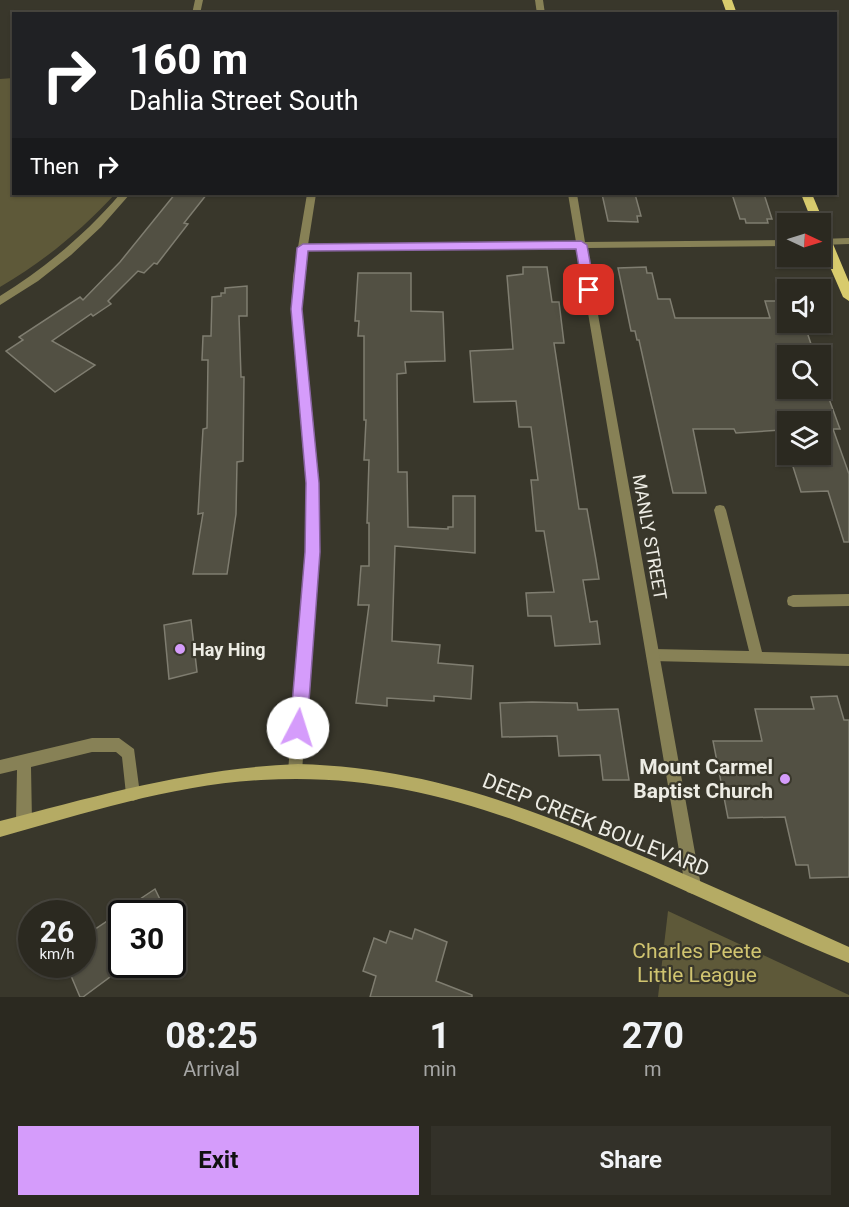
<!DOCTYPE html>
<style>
:root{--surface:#2b2920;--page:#333129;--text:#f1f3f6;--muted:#a6a6a5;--line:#47453e;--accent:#d59cfb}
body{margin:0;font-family:Roboto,sans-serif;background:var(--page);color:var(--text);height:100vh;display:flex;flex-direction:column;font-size:22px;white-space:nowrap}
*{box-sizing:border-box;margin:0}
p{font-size:20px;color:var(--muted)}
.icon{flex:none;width:33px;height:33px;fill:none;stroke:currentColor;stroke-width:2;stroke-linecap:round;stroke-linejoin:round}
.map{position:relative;height:997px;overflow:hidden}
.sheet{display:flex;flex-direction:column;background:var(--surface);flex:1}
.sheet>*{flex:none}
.banner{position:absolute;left:12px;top:12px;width:825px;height:183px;border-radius:0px;box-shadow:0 2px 4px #0004,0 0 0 2px var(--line);background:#202124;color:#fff;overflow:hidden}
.needle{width:39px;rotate:94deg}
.tools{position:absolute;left:777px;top:213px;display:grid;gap:12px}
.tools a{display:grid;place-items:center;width:54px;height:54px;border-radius:0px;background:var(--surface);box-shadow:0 2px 4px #0004,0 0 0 2px var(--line);font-size:30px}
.speed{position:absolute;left:18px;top:900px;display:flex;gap:12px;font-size:30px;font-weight:700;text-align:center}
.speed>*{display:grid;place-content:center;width:78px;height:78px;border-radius:50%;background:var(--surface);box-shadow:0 2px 4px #0004,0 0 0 2px var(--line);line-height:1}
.speed small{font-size:15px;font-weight:400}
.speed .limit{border:3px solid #111;border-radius:9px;background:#fff;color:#111}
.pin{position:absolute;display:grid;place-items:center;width:51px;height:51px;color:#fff;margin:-26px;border-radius:12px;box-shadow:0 3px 9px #0006}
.me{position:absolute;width:66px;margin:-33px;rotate:5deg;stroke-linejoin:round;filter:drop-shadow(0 0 4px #0008)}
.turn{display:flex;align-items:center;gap:21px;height:126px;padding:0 18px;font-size:27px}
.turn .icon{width:78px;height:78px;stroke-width:2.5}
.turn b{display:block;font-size:42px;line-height:51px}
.then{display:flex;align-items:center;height:57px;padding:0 18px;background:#0003;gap:12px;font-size:22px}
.eta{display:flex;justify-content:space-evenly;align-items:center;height:102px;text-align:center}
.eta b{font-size:36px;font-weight:700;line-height:42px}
.primary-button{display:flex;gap:12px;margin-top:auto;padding:12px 18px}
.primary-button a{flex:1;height:69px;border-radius:0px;background:var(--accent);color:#111;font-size:24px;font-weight:700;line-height:69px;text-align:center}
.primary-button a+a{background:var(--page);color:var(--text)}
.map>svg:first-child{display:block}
</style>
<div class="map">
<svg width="849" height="997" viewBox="0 0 849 997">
<rect width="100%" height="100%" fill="#39372b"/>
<!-- green -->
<g fill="#5e5939">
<path d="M 13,78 L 14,194 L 115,194 C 82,230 43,262 0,287 L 0,79 Z"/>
<path d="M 668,911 L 849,995 L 849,997 L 658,997 Z"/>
</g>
<!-- building -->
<g fill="#525043" stroke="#7f7d70" stroke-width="1.5">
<path d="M 175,194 L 207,194 L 184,223 L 188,224 L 157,264 L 154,263 L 144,273 L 138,271 L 108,301 L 111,304 L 93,316 L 91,314 L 52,341 L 95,365 L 55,392 L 6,351 L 23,340 L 19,337 L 80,297 L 83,300 L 120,262 Z"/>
<path d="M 602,194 L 635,194 L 641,216 L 637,216 L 638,222 L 608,221 Z"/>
<path d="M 732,194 L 764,194 L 772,219 L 767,219 L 768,223 L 746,223 L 745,219 L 740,219 Z"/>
<path d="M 523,267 L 547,267 L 552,302 L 559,302 L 564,343 L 554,343 L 579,509 L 587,509 L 596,560 L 599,579 L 583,580 L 590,622 L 597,621 L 600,644 L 555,646 L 551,616 L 528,616 L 526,593 L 554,592 L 544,531 L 536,531 L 531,480 L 538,480 L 531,427 L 519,427 L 516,401 L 474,402 L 470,351 L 513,349 L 507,276 L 523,274 Z"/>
<path d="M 646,267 L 647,273 L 652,273 L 658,299 L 670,299 L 675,318 L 770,318 L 765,301 L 788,301 L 788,323 L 804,323 L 815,356 L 788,356 L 788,388 L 820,388 L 820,374 L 840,429 L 833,429 L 849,474 L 849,542 L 844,542 L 828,491 L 801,492 L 789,454 L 820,454 L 820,422 L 788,422 L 788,451 L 781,430 L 736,433 L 734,429 L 693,429 L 706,493 L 673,493 L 639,340 L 637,340 L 635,331 L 631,331 L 618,268 Z"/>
<path d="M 358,273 L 411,273 L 411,311 L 443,312 L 445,361 L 405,362 L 406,373 L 397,374 L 398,472 L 407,472 L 408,527 L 448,529 L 448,527 L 453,527 L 453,496 L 475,496 L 475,553 L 395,546 L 392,641 L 440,645 L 438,663 L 473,666 L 471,699 L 434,696 L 434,701 L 387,698 L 387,706 L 356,703 L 369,605 L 358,605 L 361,566 L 369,566 L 369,523 L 367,523 L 369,460 L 364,460 L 366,420 L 364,420 L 364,336 L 358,336 L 359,321 L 355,321 Z"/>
<path d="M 247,286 L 247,316 L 239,316 L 241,377 L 244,377 L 243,461 L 237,462 L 236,514 L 227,574 L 193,574 L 203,513 L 198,514 L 203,429 L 207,428 L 208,360 L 202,360 L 203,336 L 211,336 L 212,297 L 221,296 L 221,293 L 225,293 L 225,288 Z"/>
<path d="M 191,620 L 197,672 L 169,679 L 164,625 Z"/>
<path d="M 837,696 L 844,720 L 849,720 L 849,877 L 810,878 L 808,865 L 796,865 L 785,817 L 728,818 L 713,741 L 762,741 L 755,709 L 814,709 L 811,697 Z"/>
<path d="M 532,702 L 577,703 L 578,710 L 618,709 L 629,780 L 603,780 L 600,755 L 559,756 L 557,736 L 502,737 L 500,703 Z"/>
<path d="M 155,889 L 167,914 L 122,914 L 122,968 L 83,997 L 80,997 L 66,964 L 82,964 L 82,938 Z"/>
<path d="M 415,929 L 447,942 L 436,981 L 472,995 L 472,997 L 370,997 L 376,976 L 363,971 L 374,938 L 386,943 L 390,931 L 412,939 Z"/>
</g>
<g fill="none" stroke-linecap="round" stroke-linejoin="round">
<!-- lane -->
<g fill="#878156" fill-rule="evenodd">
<path d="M 720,505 L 724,506 L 726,510 L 762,652 L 849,654 L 849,666 L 653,661 L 648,659 L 646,655 L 648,651 L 653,649 L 749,651 L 714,510 L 716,506 Z"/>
<path d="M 849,594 L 849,606 L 793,607 L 788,605 L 787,601 L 788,597 L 793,595 Z"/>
<path d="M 92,738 L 119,738 L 134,749 L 140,794 L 138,799 L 133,801 L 128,799 L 126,794 L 122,757 L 116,752 L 92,752 L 31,767 L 32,822 L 29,827 L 24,830 L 19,827 L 16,822 L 17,770 L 0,774 L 0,760 Z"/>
</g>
<!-- street -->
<g fill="#878156" fill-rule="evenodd">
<path d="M 195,0 L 203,0 L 200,14 L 192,14 Z"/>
<path d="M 535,0 L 543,0 L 545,14 L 537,14 Z"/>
<path d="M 120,194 L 130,194 L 101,227 L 71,255 L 38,281 L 0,305 L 0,296 C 45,268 86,234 120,194 Z"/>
<path d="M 307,194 L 316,194 L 308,245 L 576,242 L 568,194 L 577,194 L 585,242 L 788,240 L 788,246 L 586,248 L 701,886 L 699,892 L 693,894 L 687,892 L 685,886 L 577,248 L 307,251 L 301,309 L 318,483 L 319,552 L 302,771 L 300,776 L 295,778 L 290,776 L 288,771 L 307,552 L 306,483 L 291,309 L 293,277 Z"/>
<path d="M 849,238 L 849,244 L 820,245 L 820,239 Z"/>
</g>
<!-- secondary -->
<path fill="#b5ab64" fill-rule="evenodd" d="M 298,764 C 433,768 532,809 654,861 C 719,889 784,918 849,947 L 849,963 C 768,930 689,891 608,857 C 493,808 388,772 261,780 C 172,785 86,813 0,837 L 0,821 C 99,795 195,768 298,764 Z"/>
<!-- primary -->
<g fill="#d8cb6d" fill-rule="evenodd">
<path d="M 722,0 L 732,0 L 737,14 L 727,14 Z"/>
<path d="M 801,194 L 812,194 L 849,282 L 849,301 L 843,297 L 820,244 L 820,224 L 813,224 Z"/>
</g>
</g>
<!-- route -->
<path fill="#d59cfb" stroke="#8a65a3" stroke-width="1.5" d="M 581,241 L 587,245 L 595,290 L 589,294 L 583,290 L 576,249 L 308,251 L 302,309 L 319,483 L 320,552 L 307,728 L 304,733 L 298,735 L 293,733 L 290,728 L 305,552 L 306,483 L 291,309 L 297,248 L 303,244 Z"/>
<!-- markers -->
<g fill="#d59cfb" stroke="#39372b" stroke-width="2">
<circle cx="180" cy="649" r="6"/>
<circle cx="785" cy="779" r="6"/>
</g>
<g text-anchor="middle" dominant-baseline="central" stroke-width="4.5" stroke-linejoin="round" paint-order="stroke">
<!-- street labels -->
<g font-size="18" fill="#edece4" stroke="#39372b">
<text transform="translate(650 537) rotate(80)">MANLY STREET</text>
</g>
<!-- poi labels -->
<g font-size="18" font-weight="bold" fill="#edece4" stroke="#39372b" text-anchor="start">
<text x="192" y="649">Hay Hing</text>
</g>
<!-- near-poi labels -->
<g font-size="21" font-weight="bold" fill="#edece4" stroke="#39372b" text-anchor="end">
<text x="773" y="767">Mount Carmel<tspan x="773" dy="24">Baptist Church</tspan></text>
</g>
<!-- near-street labels -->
<g font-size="21" fill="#edece4" stroke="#39372b">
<text transform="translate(596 825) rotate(22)">DEEP CREEK BOULEVARD</text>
</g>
<!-- near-park labels -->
<g font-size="21" fill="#d0c470" stroke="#39372b">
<text x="697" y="951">Charles Peete<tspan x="697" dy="24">Little League</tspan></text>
</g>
</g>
</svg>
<div class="tools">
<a><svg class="needle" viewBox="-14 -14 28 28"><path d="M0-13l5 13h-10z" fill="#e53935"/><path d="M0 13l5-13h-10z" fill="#a6a6a5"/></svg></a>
<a><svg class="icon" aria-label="sound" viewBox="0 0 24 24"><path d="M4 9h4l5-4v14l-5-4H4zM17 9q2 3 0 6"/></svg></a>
<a><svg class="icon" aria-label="search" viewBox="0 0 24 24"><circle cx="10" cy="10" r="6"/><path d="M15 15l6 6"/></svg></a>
<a><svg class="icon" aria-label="layers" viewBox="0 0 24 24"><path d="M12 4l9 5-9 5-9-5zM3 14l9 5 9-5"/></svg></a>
</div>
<div class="speed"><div>26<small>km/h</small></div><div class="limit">30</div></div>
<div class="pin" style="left:589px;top:290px;background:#d93025"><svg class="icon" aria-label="arrive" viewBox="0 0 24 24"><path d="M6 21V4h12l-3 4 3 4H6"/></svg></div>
<svg class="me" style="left:298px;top:728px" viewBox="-20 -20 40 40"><circle r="19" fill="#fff"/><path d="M0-13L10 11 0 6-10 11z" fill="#d59cfb"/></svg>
<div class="banner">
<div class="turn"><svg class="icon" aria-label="right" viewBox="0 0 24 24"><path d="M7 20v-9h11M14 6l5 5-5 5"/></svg><div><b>160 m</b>Dahlia Street South</div></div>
<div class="then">Then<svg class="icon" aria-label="right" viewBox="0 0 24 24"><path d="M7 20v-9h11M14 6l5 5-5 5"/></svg></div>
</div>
</div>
<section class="sheet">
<div class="eta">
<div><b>08:25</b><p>Arrival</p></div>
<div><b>1</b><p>min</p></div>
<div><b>270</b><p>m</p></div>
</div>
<div class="primary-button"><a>Exit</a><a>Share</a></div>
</section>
